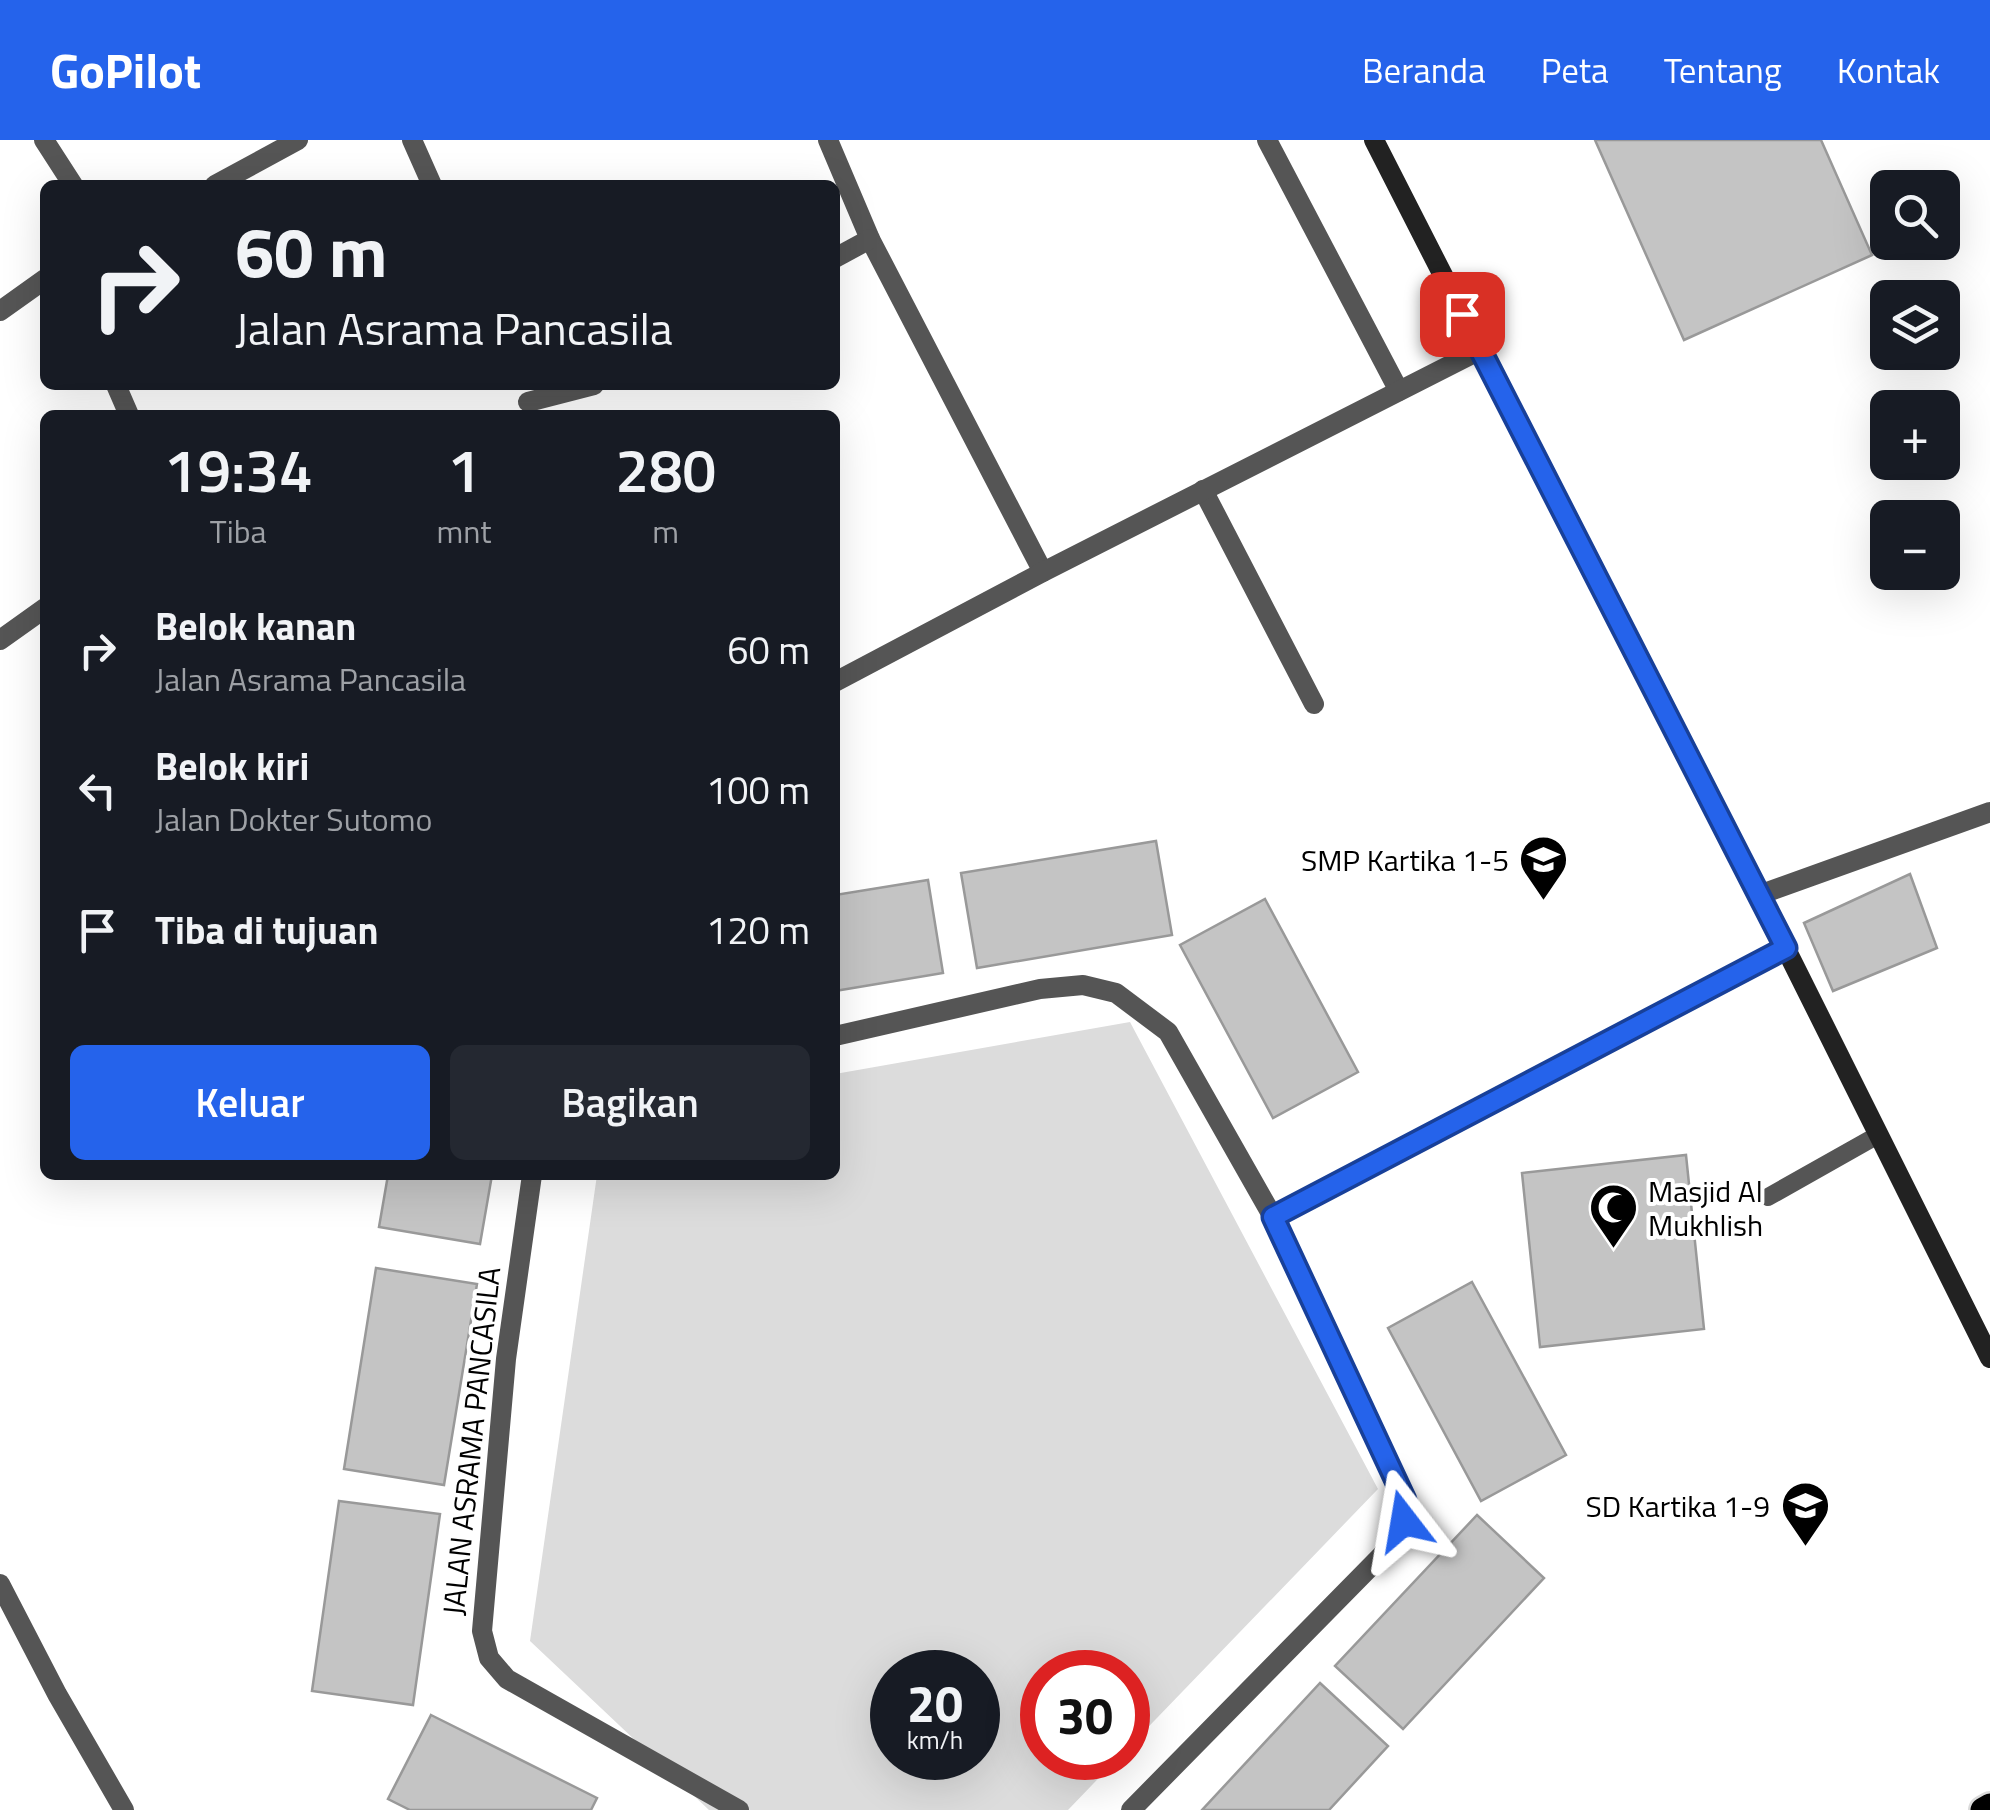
<!DOCTYPE html>
<html lang="id">
<meta charset="utf-8">
<style>
:root{--surface:#171b24;--page:#242831;--text:#f1f3f6;--muted:#9ea1a6;--accent:#2563eb}
body{margin:0;font-family:"Titillium Web",sans-serif;background:var(--page);color:var(--text);height:100vh;display:flex;flex-direction:column;font-size:38px;white-space:nowrap}
*{box-sizing:border-box;margin:0}
p{font-size:32px;color:var(--muted)}
.icon{flex:none;width:55px;height:55px;fill:none;stroke:currentColor;stroke-width:2;stroke-linecap:round;stroke-linejoin:round}
.map{position:relative;flex:1;overflow:hidden}
.drawer{position:absolute;left:40px;top:270px;width:800px;height:770px;display:flex;flex-direction:column;background:var(--surface);border-radius:15px;box-shadow:0 10px 40px #0002}
.drawer>*{flex:none}
.hud{position:absolute;left:40px;top:40px;width:800px;height:210px;border-radius:15px;box-shadow:0 10px 40px #0002;background:#171b24;color:var(--text);overflow:hidden}
.buttons{position:absolute;left:1870px;top:30px;display:grid;gap:20px}
.buttons a{display:grid;place-items:center;width:90px;height:90px;border-radius:15px;background:var(--surface);box-shadow:0 10px 40px #0002;font-size:50px}
.speed{position:absolute;left:870px;top:1510px;display:flex;gap:20px;font-size:50px;font-weight:700;text-align:center}
.speed>*{display:grid;place-content:center;width:130px;height:130px;border-radius:50%;background:var(--surface);box-shadow:0 10px 40px #0002;line-height:1}
.speed small{font-size:25px;font-weight:400}
.speed .limit{border:15px solid #d22;background:#fff;color:#111}
.pin{position:absolute;display:grid;place-items:center;width:85px;height:85px;color:#fff;margin:-42px;border-radius:20px;box-shadow:0 5px 15px #0006}
.me{position:absolute;width:110px;margin:-55px;rotate:346deg;stroke-linejoin:round;filter:drop-shadow(0 0 8px #0008)}
.turn{display:flex;align-items:center;gap:35px;height:210px;padding:0 30px;font-size:45px}
.turn .icon{width:130px;height:130px;stroke-width:2.5}
.turn b{display:block;font-size:70px;line-height:85px}
.eta{display:flex;justify-content:space-evenly;align-items:center;height:170px;text-align:center}
.eta b{font-size:60px;font-weight:600;line-height:70px}
.action{display:flex;gap:20px;margin-top:auto;padding:20px 30px}
.action a{flex:1;height:115px;border-radius:15px;background:var(--accent);color:#fff;font-size:40px;font-weight:600;line-height:115px;text-align:center}
.action a+a{background:var(--page);color:var(--text)}
ul{padding:0;list-style:none}
li{display:flex;align-items:center;gap:30px;height:140px;padding:0 30px}
li div{flex:1}
li b{display:block;font-size:38px}
li em{font-style:normal}
header{display:flex;align-items:center;gap:60px;box-sizing:border-box;height:140px;padding:0 50px;background:var(--accent);color:#fff}
header strong{font-size:48px}
nav{display:flex;gap:55px;margin-inline-start:auto;font-size:35px}
.map>svg:first-child{display:block}
</style>
<header>
<strong>GoPilot</strong>
<nav><a>Beranda</a><a>Peta</a><a>Tentang</a><a>Kontak</a></nav>
</header>
<div class="map">
<svg width="1990" height="1670" viewBox="0 0 1990 1670">
<rect width="100%" height="100%" fill="#fff"/>
<!-- green -->
<path fill="#dcdcdc" fill-rule="evenodd" d="M 1130,882 L 1378,1349 L 1128,1608 L 1128,1532 L 1042,1532 L 1042,1618 L 1118,1618 L 1068,1670 L 709,1670 L 530,1501 L 597,1035 L 835,1035 L 835,934 ZM 892,1532 L 978,1532 L 978,1618 L 892,1618 Z"/>
<!-- building -->
<g fill="#c4c4c4" stroke="#999" stroke-width="2.5">
<path d="M 1595,0 L 1821,0 L 1872,115 L 1684,200 Z"/>
<path d="M 1156,701 L 1172,795 L 977,828 L 961,733 Z"/>
<path d="M 1910,734 L 1937,808 L 1833,851 L 1804,783 Z"/>
<path d="M 928,740 L 943,833 L 835,851 L 835,755 Z"/>
<path d="M 1265,759 L 1358,932 L 1273,978 L 1180,805 Z"/>
<path d="M 1686,1015 L 1704,1189 L 1540,1207 L 1522,1033 Z"/>
<path d="M 388,1035 L 492,1035 L 480,1104 L 379,1087 Z"/>
<path d="M 376,1128 L 477,1144 L 444,1345 L 344,1329 Z"/>
<path d="M 1472,1142 L 1566,1315 L 1481,1361 L 1388,1188 Z"/>
<path d="M 339,1361 L 440,1374 L 413,1565 L 312,1551 Z"/>
<path d="M 1477,1375 L 1544,1438 L 1403,1589 L 1335,1526 Z"/>
<path d="M 1320,1543 L 1388,1606 L 1329,1670 L 1202,1670 Z"/>
<path d="M 431,1575 L 597,1658 L 591,1670 L 410,1670 L 388,1659 Z"/>
</g>
<g fill="none" stroke-linecap="round" stroke-linejoin="round">
<defs>
<path id="primary" d="M 1983,1670 L 1990,1666"/>
</defs>
<!-- primary casing -->
<use href="#primary" stroke="#dbdbdb" stroke-width="30"/>
<!-- lane -->
<path stroke="#555" stroke-width="18" d="M 1768,1057 L 1878,995"/>
<!-- street -->
<g stroke="#555" stroke-width="20">
<path d="M 44,0 L 73,45"/>
<path d="M 412,0 L 432,45"/>
<path d="M 828,0 L 870,99 L 1043,432"/>
<path d="M 1267,0 L 1399,251"/>
<path d="M 215,45 L 298,0"/>
<path d="M 835,118 L 870,99"/>
<path d="M 0,171 L 45,139"/>
<path d="M 116,245 L 129,275"/>
<path d="M 528,262 L 594,245"/>
<path d="M 1203,350 L 1314,564"/>
<path d="M 0,500 L 45,468"/>
<path d="M 835,542 L 1043,432 L 1480,210"/>
<path d="M 1759,755 L 1990,672"/>
<path d="M 835,896 L 1040,849 L 1083,845 L 1116,853 L 1168,892 L 1273,1077 L 1405,1361 L 1404,1381 L 1382,1415 L 1131,1670"/>
<path d="M 532,1035 L 506,1219 L 482,1491 L 489,1518 L 507,1539 L 739,1670"/>
<path d="M 1273,1077 L 1786,808"/>
<path d="M 0,1444 L 57,1554 L 124,1670"/>
</g>
<!-- secondary -->
<path stroke="#222" stroke-width="20" d="M 1374,0 L 1759,755 L 1990,1218"/>
<!-- primary -->
<use href="#primary" stroke="#000" stroke-width="25"/>
</g>
<g fill="none" stroke-linecap="round" stroke-linejoin="round">
<defs>
<path id="route" d="M 1404,1381 L 1405,1360 L 1273,1077 L 1786,808 L 1462,174"/>
</defs>
<!-- route casing -->
<use href="#route" stroke="#184099" stroke-width="25"/>
<!-- route -->
<use href="#route" stroke="#2563eb" stroke-width="18"/>
</g>
<!-- icons -->
<defs>
<symbol id="school-pin" viewBox="-11 -11 22 30"><path d="M0 17L-7.5 6A9.5 9.5 0 1 1 7.5 6Z" fill="#000" stroke="#fff"/><path d="M0-5L7-2L0 1L-7-2ZM-4 1L0 2.5L4 1V4Q0 6-4 4Z" fill="#fff"/></symbol>
<symbol id="mosque-pin" viewBox="-11 -11 22 30"><path d="M0 17L-7.5 6A9.5 9.5 0 1 1 7.5 6Z" fill="#000" stroke="#fff"/><path d="M3.5-4.9A6 6 0 1 0 3.5 4.9A5 5 0 1 1 3.5-4.9Z" fill="#fff"/></symbol>
</defs>
<g fill-rule="evenodd">
<use href="#school-pin" x="1516" y="692" width="55" height="75"/>
<use href="#mosque-pin" x="1586" y="1040" width="55" height="75"/>
<use href="#school-pin" x="1778" y="1338" width="55" height="75"/>
</g>
<g text-anchor="middle" dominant-baseline="central" stroke-width="8" stroke-linejoin="round" paint-order="stroke">
<!-- poi labels -->
<g font-size="30" fill="#000" stroke="#fff" text-anchor="end">
<text x="1509" y="720">SMP Kartika 1-5</text>
<text x="1648" y="1051" text-anchor="start">Masjid Al<tspan x="1648" dy="34">Mukhlish</tspan></text>
<text x="1770" y="1366">SD Kartika 1-9</text>
</g>
<!-- street labels -->
<g font-size="30" fill="#000" stroke="#fff">
<text transform="translate(471 1301) rotate(-84)">JALAN ASRAMA PANCASILA</text>
</g>
</g>
</svg>
<div class="buttons">
<a><svg class="icon" aria-label="search" viewBox="0 0 24 24"><circle cx="10" cy="10" r="6"/><path d="M15 15l6 6"/></svg></a>
<a><svg class="icon" aria-label="layers" viewBox="0 0 24 24"><path d="M12 4l9 5-9 5-9-5zM3 14l9 5 9-5"/></svg></a>
<a>+</a>
<a>−</a>
</div>
<div class="speed"><div>20<small>km/h</small></div><div class="limit">30</div></div>
<div class="pin" style="left:1462px;top:174px;background:#d93025"><svg class="icon" aria-label="arrive" viewBox="0 0 24 24"><path d="M6 21V4h12l-3 4 3 4H6"/></svg></div>
<svg class="me" style="left:1404px;top:1381px" viewBox="-20 -20 40 40"><path d="M0-17L14 15 0 8-14 15z" fill="#2563eb" stroke="#fff" stroke-width="4"/></svg>
<div class="hud">
<div class="turn"><svg class="icon" aria-label="right" viewBox="0 0 24 24"><path d="M7 20v-9h11M14 6l5 5-5 5"/></svg><div><b>60 m</b>Jalan Asrama Pancasila</div></div>
</div>
<section class="drawer">
<div class="eta">
<div><b>19:34</b><p>Tiba</p></div>
<div><b>1</b><p>mnt</p></div>
<div><b>280</b><p>m</p></div>
</div>
<ul>
<li><svg class="icon" aria-label="right" viewBox="0 0 24 24"><path d="M7 20v-9h11M14 6l5 5-5 5"/></svg><div><b>Belok kanan</b><p>Jalan Asrama Pancasila</p></div><em>60 m</em></li>
<li><svg class="icon" aria-label="left" viewBox="0 0 24 24"><path d="M17 20v-9H6M10 6l-5 5 5 5"/></svg><div><b>Belok kiri</b><p>Jalan Dokter Sutomo</p></div><em>100 m</em></li>
<li><svg class="icon" aria-label="arrive" viewBox="0 0 24 24"><path d="M6 21V4h12l-3 4 3 4H6"/></svg><div><b>Tiba di tujuan</b></div><em>120 m</em></li>
</ul>
<div class="action"><a>Keluar</a><a>Bagikan</a></div>
</section>
</div>
